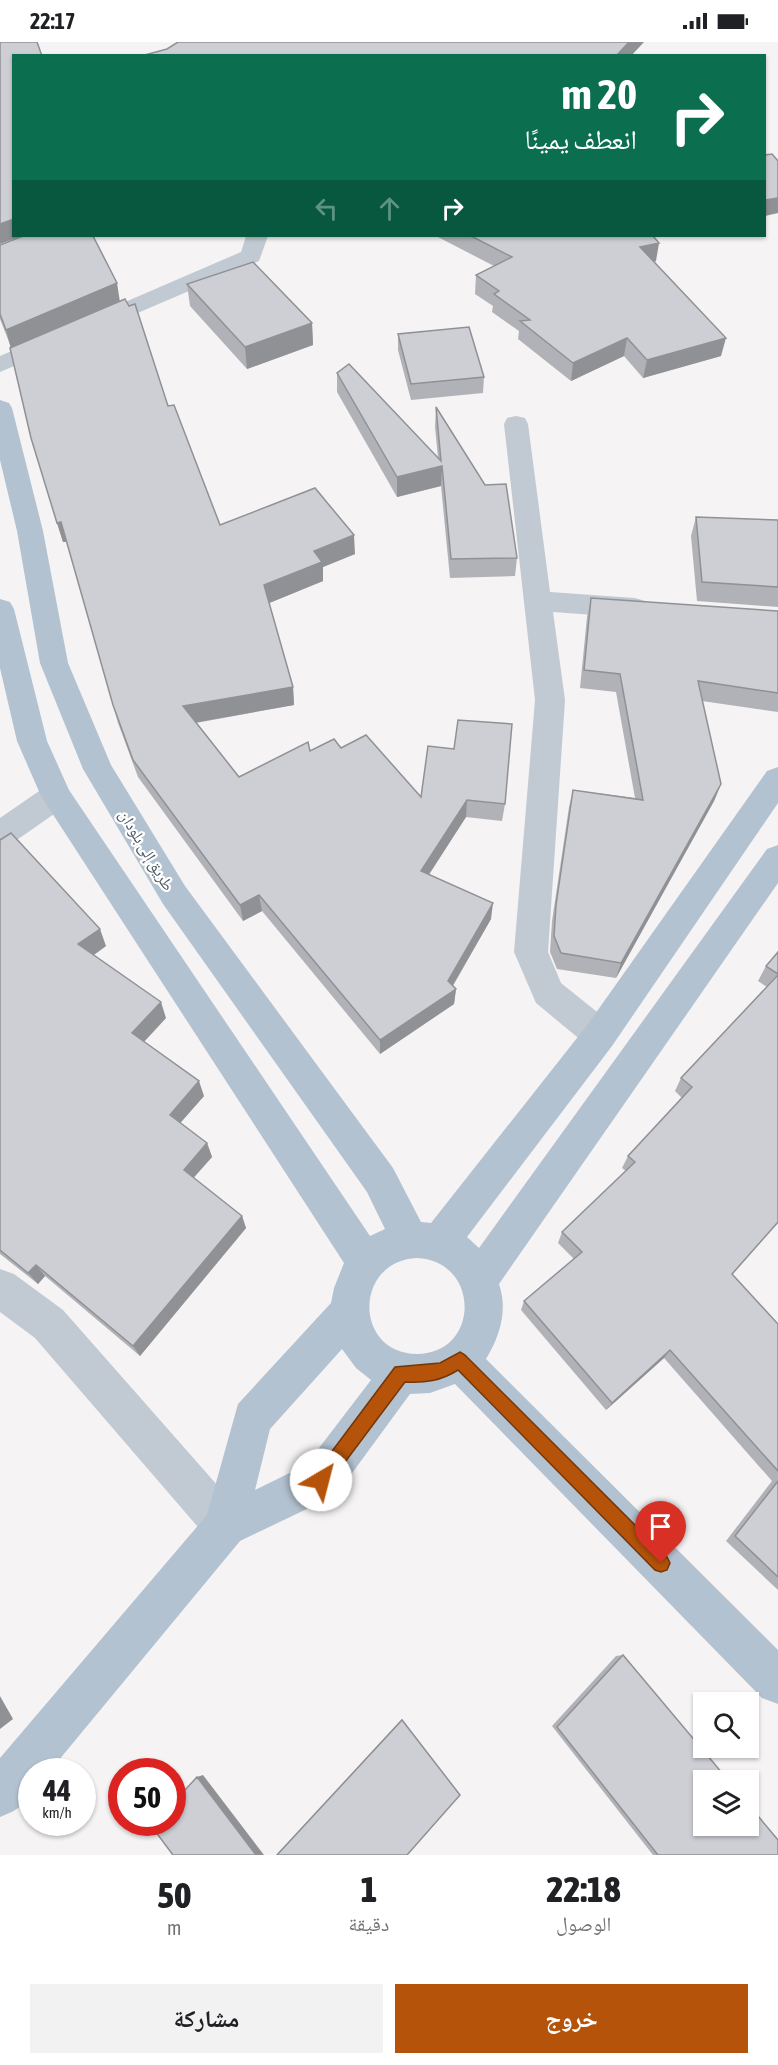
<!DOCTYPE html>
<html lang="ar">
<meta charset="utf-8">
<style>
:root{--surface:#fff;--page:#f2f2f2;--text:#202124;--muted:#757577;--accent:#b45309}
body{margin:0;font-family:"Asap Condensed","Noto Naskh Arabic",sans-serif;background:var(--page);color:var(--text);direction:rtl;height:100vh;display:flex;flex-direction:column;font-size:22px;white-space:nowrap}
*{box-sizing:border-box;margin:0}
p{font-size:20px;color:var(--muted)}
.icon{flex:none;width:33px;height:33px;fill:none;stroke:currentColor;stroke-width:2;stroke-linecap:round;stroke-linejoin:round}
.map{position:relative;height:1813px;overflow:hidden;direction:ltr}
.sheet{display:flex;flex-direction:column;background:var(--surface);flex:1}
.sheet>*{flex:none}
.banner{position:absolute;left:12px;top:12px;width:754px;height:183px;border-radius:0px;box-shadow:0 2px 4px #0004;direction:rtl;background:#0b6e4f;color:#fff;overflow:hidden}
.fabs{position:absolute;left:693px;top:1650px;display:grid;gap:12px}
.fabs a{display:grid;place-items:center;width:66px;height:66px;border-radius:0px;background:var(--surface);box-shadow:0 2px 4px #0004;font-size:30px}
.speed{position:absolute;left:18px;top:1716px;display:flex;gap:12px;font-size:30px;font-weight:700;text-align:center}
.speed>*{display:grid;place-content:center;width:78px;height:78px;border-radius:50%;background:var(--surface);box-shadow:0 2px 4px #0004;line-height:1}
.speed small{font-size:15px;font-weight:400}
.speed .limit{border:9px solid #d22;background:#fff;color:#111}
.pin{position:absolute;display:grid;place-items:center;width:51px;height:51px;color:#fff;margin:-62px -26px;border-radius:50% 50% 50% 0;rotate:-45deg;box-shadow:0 0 6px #0007}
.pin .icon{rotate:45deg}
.me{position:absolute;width:66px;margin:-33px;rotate:37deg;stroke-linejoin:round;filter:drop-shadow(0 0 4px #0008)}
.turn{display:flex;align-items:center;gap:21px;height:126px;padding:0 30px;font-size:27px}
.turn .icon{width:78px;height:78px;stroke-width:2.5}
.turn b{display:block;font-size:42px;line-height:51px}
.lanes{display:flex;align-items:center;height:57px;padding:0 30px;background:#0003;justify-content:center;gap:30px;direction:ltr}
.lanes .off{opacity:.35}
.eta{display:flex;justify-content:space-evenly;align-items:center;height:102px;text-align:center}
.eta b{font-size:36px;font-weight:800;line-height:42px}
.cta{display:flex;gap:12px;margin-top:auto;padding:12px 30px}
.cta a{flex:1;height:69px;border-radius:0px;background:var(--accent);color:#fff;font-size:24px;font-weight:800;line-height:69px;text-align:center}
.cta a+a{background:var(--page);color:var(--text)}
.status{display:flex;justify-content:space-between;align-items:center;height:42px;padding:0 30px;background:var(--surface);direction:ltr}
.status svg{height:16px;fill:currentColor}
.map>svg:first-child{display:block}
</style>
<div class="status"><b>22:17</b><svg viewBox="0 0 49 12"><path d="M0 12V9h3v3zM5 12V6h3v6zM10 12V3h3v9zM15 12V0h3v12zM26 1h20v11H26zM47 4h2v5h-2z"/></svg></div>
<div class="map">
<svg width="778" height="1813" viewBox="0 0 778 1813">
<rect width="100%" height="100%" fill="#f5f3f3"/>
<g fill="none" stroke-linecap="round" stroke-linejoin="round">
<!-- minor -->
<g fill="#c1cad2" fill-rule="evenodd">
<path d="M 246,194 L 268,194 L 259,219 L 0,330 L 0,314 L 241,210 Z"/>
<path d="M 516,374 L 525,376 L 528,382 L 550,550 L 635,556 L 645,559 L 649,566 L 645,573 L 635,576 L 553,570 L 565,658 L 548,910 L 561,941 L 612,982 L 617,993 L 612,1004 L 600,1008 L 588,1004 L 536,961 L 514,910 L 535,658 L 504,382 L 507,376 Z"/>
<path d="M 56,742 L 67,745 L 71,754 L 67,763 L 11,802 L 0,806 L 0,776 L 45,745 Z"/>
<path d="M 0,1227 L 14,1232 L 63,1268 L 240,1469 L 246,1484 L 240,1499 L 225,1505 L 210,1499 L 35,1296 L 0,1270 Z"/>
</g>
<!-- major -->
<path fill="#b3c2d1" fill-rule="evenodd" d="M 0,358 L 9,361 L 12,366 L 43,489 L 68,621 L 111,723 L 185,844 L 393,1126 L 421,1180 L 431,1181 L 588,982 L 767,729 L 778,725 L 778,761 L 612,1004 L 467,1195 L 479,1206 L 767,807 L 778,803 L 778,841 L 499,1242 C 508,1268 500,1294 486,1317 L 778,1608 L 778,1662 L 762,1656 L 455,1342 L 430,1351 L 410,1352 L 336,1453 L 240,1499 L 49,1730 L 32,1730 C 32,1757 26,1765 0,1775 L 0,1716 L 207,1473 L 238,1362 L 331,1261 L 334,1246 L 344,1221 L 41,754 L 17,699 L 0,626 L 0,557 L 10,560 L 14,567 L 47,699 L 69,748 L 370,1194 L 385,1187 L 367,1150 L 163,862 L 83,727 L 40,621 L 17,489 L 0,418 ZM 417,1216 C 481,1219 480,1312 417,1312 C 354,1312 353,1219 417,1216 ZM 342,1307 L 356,1326 L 371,1338 L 306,1423 L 255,1448 L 270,1387 Z"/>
</g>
<!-- wall -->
<g fill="#b0b2b7">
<path d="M 436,194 L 653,194 L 656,219 L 654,220 L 721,314 L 643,336 L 624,314 L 571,339 L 518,297 L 519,289 L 492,270 L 493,264 L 475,252 L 476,233 L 494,224 Z"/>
<path d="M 0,203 L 120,259 L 220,483 L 355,512 L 323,525 L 323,539 L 269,561 L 293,645 L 294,663 L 196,681 L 239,735 L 310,709 L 341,706 L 421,755 L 428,704 L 505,762 L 502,779 L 466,775 L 429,832 L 491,877 L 453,944 L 456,947 L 454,962 L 380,1012 L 262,869 L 243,879 L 138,735 L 118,681 L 67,500 L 63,500 L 37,416 L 31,396 L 11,305 L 0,277 Z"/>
<path d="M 187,242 L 312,281 L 313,303 L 247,327 L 190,264 Z"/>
<path d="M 398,292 L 484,335 L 483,351 L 411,358 L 398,308 Z"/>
<path d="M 337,331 L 438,416 L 435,385 L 436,365 L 517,516 L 515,534 L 450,536 L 441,444 L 397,455 L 337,350 Z"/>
<path d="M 696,475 L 778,478 L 778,565 L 697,559 L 691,494 Z"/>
<path d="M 591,556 L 778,569 L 778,670 L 702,659 L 721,742 L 714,759 L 616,936 L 557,927 L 550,910 L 552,879 L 569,765 L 573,748 L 635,756 L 616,650 L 580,646 L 587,575 Z"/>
<path d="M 0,798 L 106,904 L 94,913 L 166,976 L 144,1000 L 204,1054 L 180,1081 L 207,1101 L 212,1115 L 193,1136 L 242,1174 L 246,1186 L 140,1314 L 45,1234 L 38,1242 L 0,1212 Z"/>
<path d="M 778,910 L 778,1180 L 732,1233 L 778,1282 L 778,1548 L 726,1499 L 772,1439 L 664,1316 L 606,1368 L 521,1268 L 524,1259 L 574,1217 L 558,1201 L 562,1190 L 626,1129 L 622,1126 L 628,1114 L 682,1056 L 675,1049 L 681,1036 L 767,945 L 758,939 L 766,924 Z"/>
<path d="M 623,1613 L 777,1813 L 653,1813 L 552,1684 L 616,1614 Z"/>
<path d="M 402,1677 L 460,1753 L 407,1813 L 276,1813 Z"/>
</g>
<!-- shaded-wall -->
<g fill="#909195">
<path d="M 629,0 L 644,0 L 631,14 L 616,14 Z"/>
<path d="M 778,156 L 778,171 L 765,174 L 765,158 Z"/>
<path d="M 14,177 L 14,194 L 22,194 L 0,202 L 0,182 Z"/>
<path d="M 659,201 L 656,219 L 637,224 L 640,205 Z"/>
<path d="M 117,241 L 120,260 L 11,307 L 6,288 Z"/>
<path d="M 312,281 L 313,303 L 247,327 L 245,305 Z"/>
<path d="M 627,296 L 624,314 L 571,339 L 573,321 Z"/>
<path d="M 726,296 L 721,314 L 643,336 L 647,318 Z"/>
<path d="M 442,424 L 441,444 L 397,455 L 397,435 Z"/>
<path d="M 61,480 L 67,500 L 63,500 L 57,481 Z"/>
<path d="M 354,493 L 355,512 L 323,525 L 323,539 L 267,562 L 264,543 L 314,509 Z"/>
<path d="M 293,645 L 294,663 L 187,682 L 183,664 Z"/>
<path d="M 721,742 L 714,759 L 616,936 L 621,921 Z"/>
<path d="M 467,758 L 466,775 L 421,845 L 421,829 Z"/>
<path d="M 259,853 L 262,869 L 243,879 L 240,863 Z"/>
<path d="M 493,861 L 491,877 L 447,953 L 456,947 L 454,962 L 380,1012 L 380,998 L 448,939 Z"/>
<path d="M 100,887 L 106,904 L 85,919 L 78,902 Z"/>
<path d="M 161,960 L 166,976 L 138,1006 L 132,991 Z"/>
<path d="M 199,1039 L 204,1054 L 175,1087 L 170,1073 Z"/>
<path d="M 207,1101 L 212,1115 L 189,1141 L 184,1128 Z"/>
<path d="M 242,1174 L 246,1186 L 140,1314 L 133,1304 Z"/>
<path d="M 36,1223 L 45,1234 L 38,1242 L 28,1231 Z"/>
<path d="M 670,1308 L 664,1316 L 606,1368 L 612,1361 Z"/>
<path d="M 0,1654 L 13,1677 L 0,1687 Z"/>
<path d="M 203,1733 L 264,1813 L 256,1813 L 197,1735 Z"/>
</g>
<!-- building -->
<g fill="#cdcfd5" stroke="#909195" stroke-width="1.5">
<path d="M 0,0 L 37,0 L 42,14 L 14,14 L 14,177 L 0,182 Z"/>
<path d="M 178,0 L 629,0 L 616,14 L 141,14 L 167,7 Z"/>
<path d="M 772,112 L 778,119 L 778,156 L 765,158 L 765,113 Z"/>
<path d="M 23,194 L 93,194 L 117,241 L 6,288 L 0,272 L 0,203 Z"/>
<path d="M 471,194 L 653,194 L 659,201 L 640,205 L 726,296 L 647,318 L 627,296 L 573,321 L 520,279 L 530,278 L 494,252 L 499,249 L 476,233 L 512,215 Z"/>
<path d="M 253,220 L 312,281 L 245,305 L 187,242 Z"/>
<path d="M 125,257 L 129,264 L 135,262 L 168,364 L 174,363 L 220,483 L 315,446 L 354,493 L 314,509 L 322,520 L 264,543 L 293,645 L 183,664 L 239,735 L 308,700 L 310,709 L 334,697 L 341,706 L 366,693 L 421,755 L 428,704 L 454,707 L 458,678 L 512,682 L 505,762 L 467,758 L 421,829 L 493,861 L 448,939 L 456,947 L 380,998 L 259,853 L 240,863 L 133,718 L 113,663 L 61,480 L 57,481 L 31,396 L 10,306 Z"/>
<path d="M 469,285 L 484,335 L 411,342 L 398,292 Z"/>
<path d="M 349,322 L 441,419 L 436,365 L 485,443 L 506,442 L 517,516 L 451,517 L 442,424 L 397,435 L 337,331 Z"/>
<path d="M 696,475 L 778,478 L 778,545 L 702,540 Z"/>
<path d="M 591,556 L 778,569 L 778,651 L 698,639 L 721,742 L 621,921 L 561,911 L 554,894 L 556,863 L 573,748 L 643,758 L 620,632 L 584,628 Z"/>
<path d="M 11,791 L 100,887 L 78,902 L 161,960 L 132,991 L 199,1039 L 170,1073 L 207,1101 L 184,1128 L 242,1174 L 133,1304 L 36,1223 L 28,1231 L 0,1208 L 0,798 Z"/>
<path d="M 778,910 L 778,932 L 766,924 Z"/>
<path d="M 778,933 L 778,1180 L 732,1232 L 778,1282 L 778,1429 L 670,1308 L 612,1361 L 524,1259 L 582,1210 L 562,1190 L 635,1120 L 628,1114 L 692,1045 L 681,1036 Z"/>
<path d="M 778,1439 L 778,1535 L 735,1494 Z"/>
<path d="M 623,1613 L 728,1738 L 704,1738 L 704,1784 L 748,1784 L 748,1762 L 778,1798 L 778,1812 L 777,1813 L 658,1813 L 557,1685 Z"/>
<path d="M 402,1678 L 460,1753 L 407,1813 L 277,1813 Z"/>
<path d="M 197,1735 L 256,1813 L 173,1813 L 152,1785 L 156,1780 L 172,1780 L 172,1762 Z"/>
</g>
<!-- route -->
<path fill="#b45309" stroke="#753606" stroke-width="1.5" d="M 460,1310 L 465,1313 L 667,1515 L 670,1521 L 667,1528 L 661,1530 L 655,1528 L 458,1328 C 441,1339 425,1341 405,1340 L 327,1444 L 321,1446 L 315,1444 L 312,1438 L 315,1432 L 395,1325 L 440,1321 Z"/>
<g text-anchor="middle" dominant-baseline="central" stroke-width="4.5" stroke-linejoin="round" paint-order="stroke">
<!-- street labels -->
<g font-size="16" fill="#4a5661" stroke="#fff">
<text transform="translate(147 808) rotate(59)">طريق إلى بلودان</text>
</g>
</g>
</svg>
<div class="fabs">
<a><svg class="icon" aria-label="search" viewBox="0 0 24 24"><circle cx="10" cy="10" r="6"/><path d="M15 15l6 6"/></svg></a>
<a><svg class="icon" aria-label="layers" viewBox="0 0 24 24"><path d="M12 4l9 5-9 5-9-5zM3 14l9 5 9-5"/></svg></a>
</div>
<div class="speed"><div>44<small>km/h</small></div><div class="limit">50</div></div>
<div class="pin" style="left:661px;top:1521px;background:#d93025"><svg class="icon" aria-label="arrive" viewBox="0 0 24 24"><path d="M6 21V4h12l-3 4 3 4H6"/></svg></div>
<svg class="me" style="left:321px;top:1438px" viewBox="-20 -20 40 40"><circle r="19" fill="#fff"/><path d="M0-13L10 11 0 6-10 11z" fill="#b45309"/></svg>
<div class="banner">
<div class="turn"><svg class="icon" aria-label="right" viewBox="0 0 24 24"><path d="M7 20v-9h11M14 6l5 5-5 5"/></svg><div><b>20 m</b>انعطف يمينًا</div></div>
<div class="lanes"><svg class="icon off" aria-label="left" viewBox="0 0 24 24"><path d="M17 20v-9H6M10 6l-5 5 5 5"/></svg><svg class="icon off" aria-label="ahead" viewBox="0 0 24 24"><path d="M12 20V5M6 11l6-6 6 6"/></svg><svg class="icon" aria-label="right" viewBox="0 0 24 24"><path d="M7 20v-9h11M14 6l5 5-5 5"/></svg></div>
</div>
</div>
<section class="sheet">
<div class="eta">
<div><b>22:18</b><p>الوصول</p></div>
<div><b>1</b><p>دقيقة</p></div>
<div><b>50</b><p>m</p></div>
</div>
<div class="cta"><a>خروج</a><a>مشاركة</a></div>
</section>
